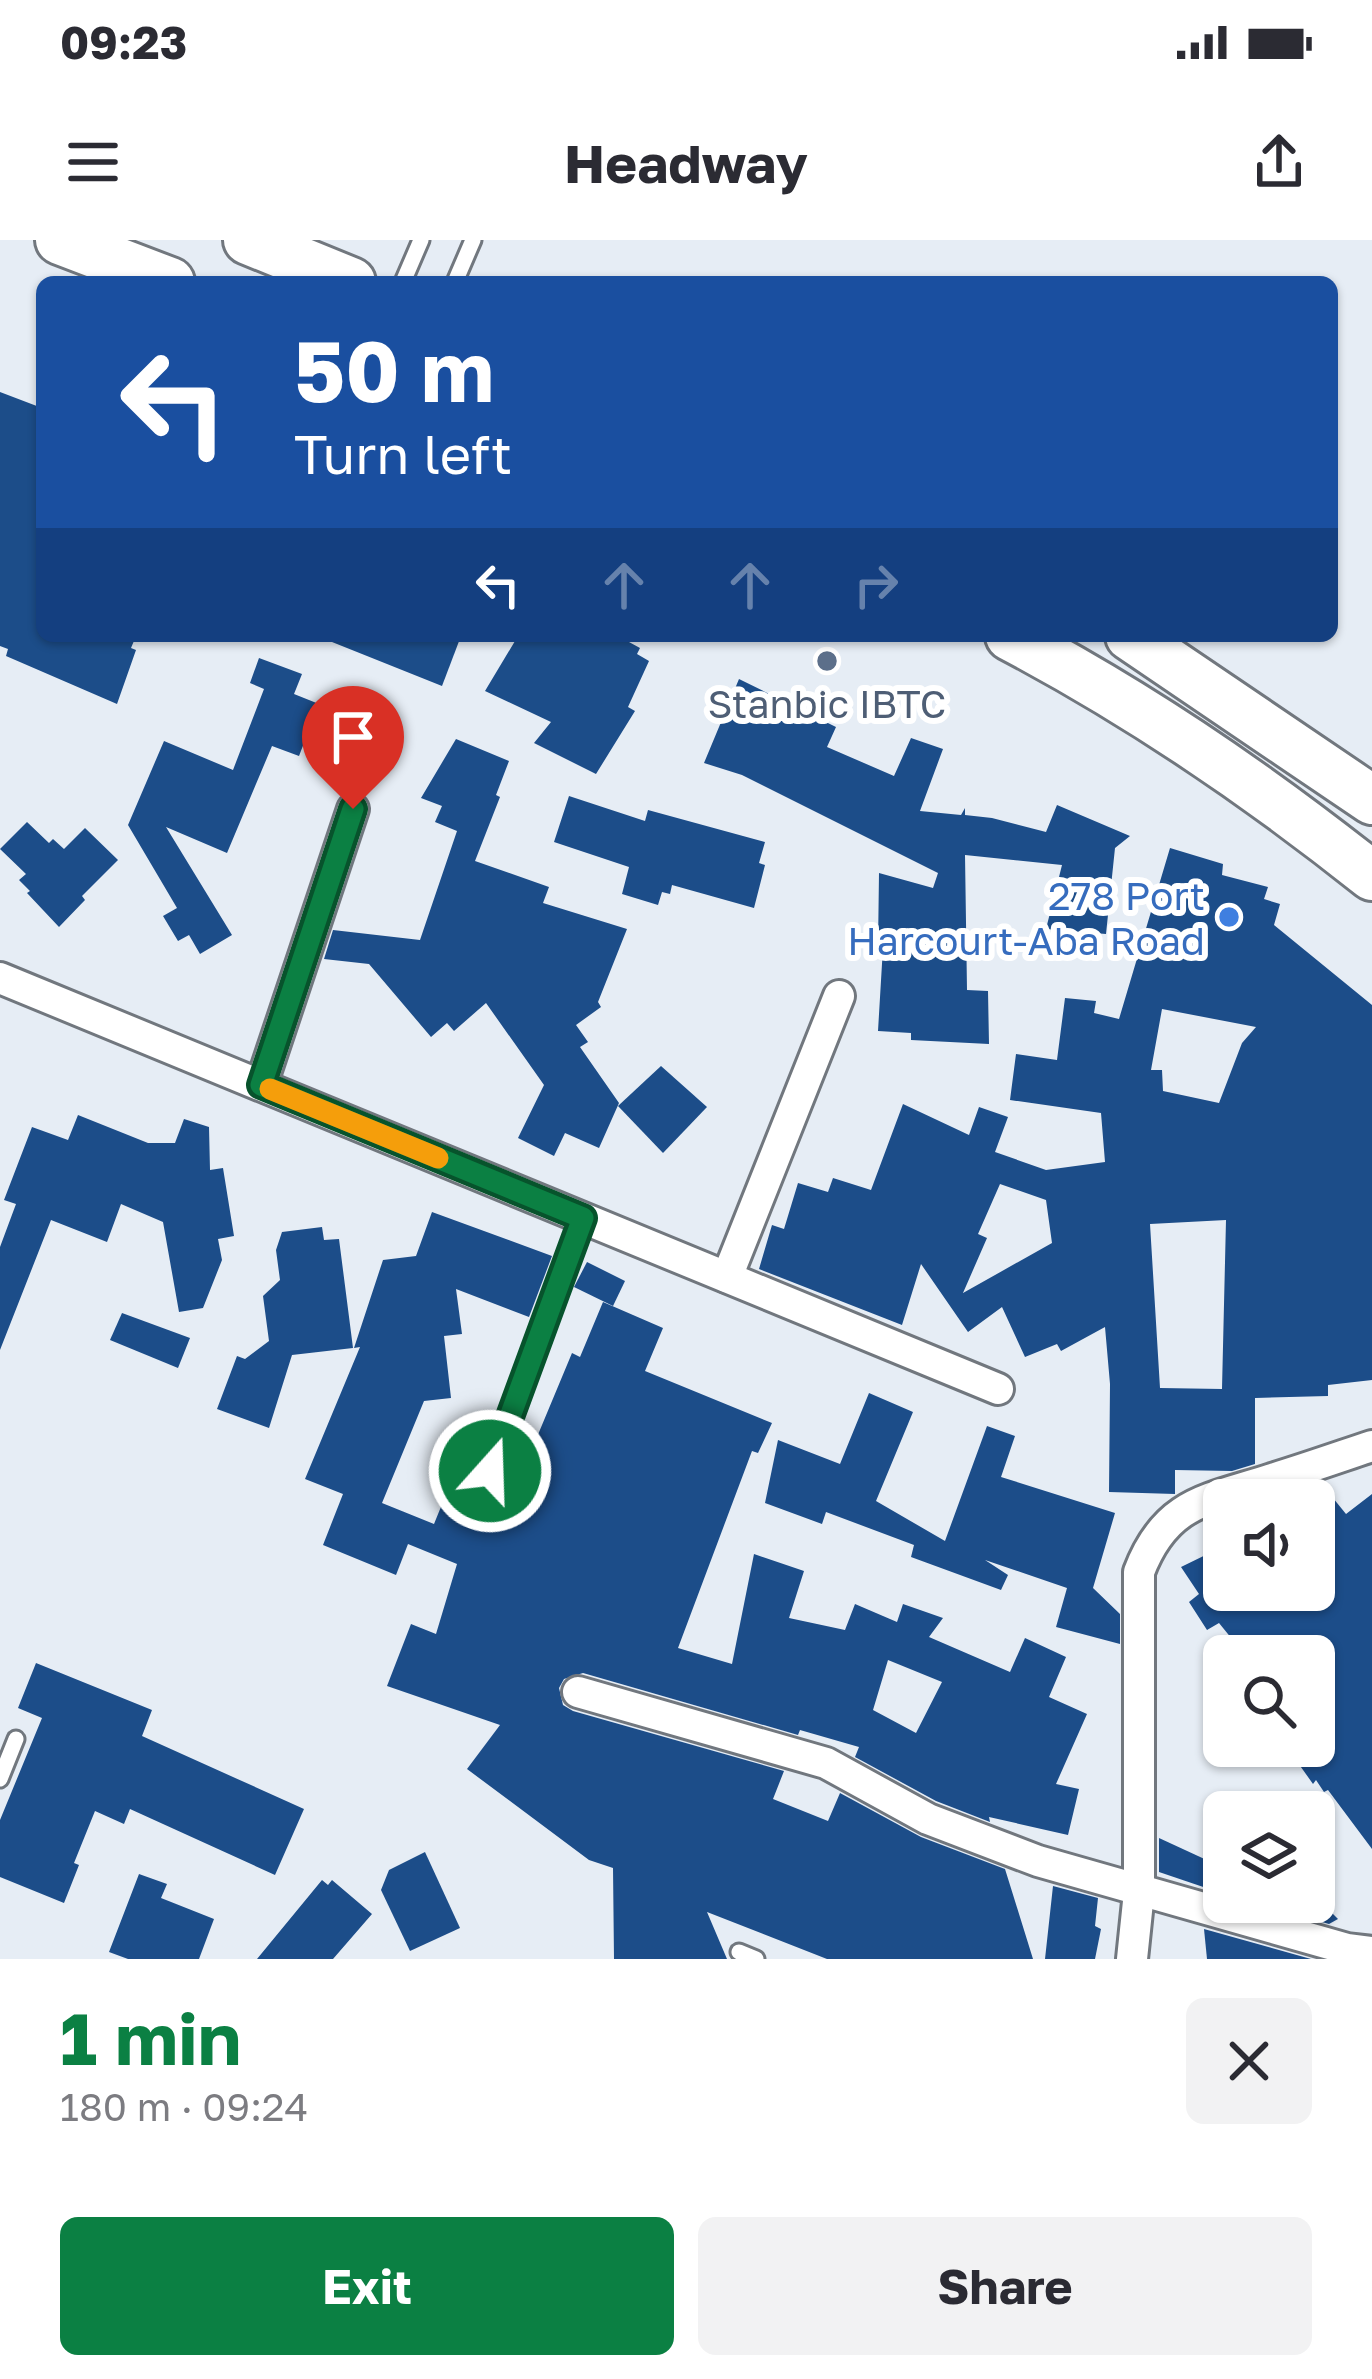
<!DOCTYPE html>
<meta charset="utf-8">
<style>
:root{--surface:#fff;--page:#f2f2f3;--text:#2b2b33;--muted:#7c7c81;--accent:#0b8043}
body{margin:0;font-family:"Golos Text",sans-serif;background:var(--page);color:var(--text);height:100vh;display:flex;flex-direction:column;font-size:45px;white-space:nowrap}
*{box-sizing:border-box;margin:0}
p{font-size:39px;color:var(--muted)}
.icon{flex:none;width:66px;height:66px;fill:none;stroke:currentColor;stroke-width:2;stroke-linecap:round;stroke-linejoin:round}
.map{position:relative;height:1719px;overflow:hidden}
.side{display:flex;flex-direction:column;background:var(--surface);flex:1}
.side>*{flex:none}
.banner{position:absolute;left:36px;top:36px;width:1302px;height:366px;border-radius:18px;box-shadow:0 3px 9px #0004;background:#1a4fa0;color:#fff;overflow:hidden}
.controls{position:absolute;left:1203px;top:1239px;display:grid;gap:24px}
.controls a{display:grid;place-items:center;width:132px;height:132px;border-radius:18px;background:var(--surface);box-shadow:0 3px 9px #0004;font-size:60px}
.pin{position:absolute;display:grid;place-items:center;width:102px;height:102px;color:#fff;margin:-123px -51px;border-radius:50% 50% 50% 0;rotate:-45deg;box-shadow:0 0 12px #0007}
.pin .icon{rotate:45deg}
.me{position:absolute;width:132px;margin:-66px;rotate:20deg;stroke-linejoin:round;filter:drop-shadow(0 0 9px #0008)}
.turn{display:flex;align-items:center;gap:42px;height:252px;padding:0 60px;font-size:54px}
.turn .icon{width:156px;height:156px;stroke-width:2.5}
.turn b{display:block;font-size:84px;line-height:102px}
.lanes{display:flex;align-items:center;height:114px;padding:0 60px;background:#0003;justify-content:center;gap:60px;direction:ltr}
.lanes .off{opacity:.35}
.round{display:grid;place-items:center;flex:none;width:126px;height:126px;border-radius:18px;background:var(--page)}
.overview{display:flex;align-items:center;justify-content:space-between;height:204px;padding:0 60px}
h1{font-size:72px;font-weight:700;line-height:90px;color:var(--accent)}
.cta{display:flex;gap:24px;margin-top:auto;padding:24px 60px}
.cta a{flex:1;height:138px;border-radius:18px;background:var(--accent);color:#fff;font-size:48px;font-weight:700;line-height:138px;text-align:center}
.cta a+a{background:var(--page);color:var(--text)}
.status{display:flex;justify-content:space-between;align-items:center;height:84px;padding:0 60px;background:var(--surface);direction:ltr}
.status svg{height:33px;fill:currentColor}
header{display:flex;justify-content:space-between;align-items:center;height:156px;padding:0 60px;background:var(--surface);font-size:54px;font-weight:700}
.map>svg:first-child{display:block}
</style>
<div class="status"><b>09:23</b><svg viewBox="0 0 49 12"><path d="M0 12V9h3v3zM5 12V6h3v6zM10 12V3h3v9zM15 12V0h3v12zM26 1h20v11H26zM47 4h2v5h-2z"/></svg></div>
<header><svg class="icon" aria-label="menu" viewBox="0 0 24 24"><path d="M4 6h16M4 12h16M4 18h16"/></svg>Headway<svg class="icon" aria-label="share" viewBox="0 0 24 24"><path d="M12 15V3M7 8l5-5 5 5M5 13v7h14v-7"/></svg></header>
<div class="map">
<svg width="1372" height="1719" viewBox="0 0 1372 1719">
<rect width="100%" height="100%" fill="#e6edf5"/>
<!-- building -->
<g fill="#1c4d89" fill-rule="evenodd">
<path d="M 0,152 L 42,168 L 42,396 L 136,396 L 131,408 L 136,410 L 117,464 L 6,416 L 8,409 L 0,406 Z"/>
<path d="M 317,396 L 461,396 L 442,446 Z"/>
<path d="M 518,396 L 618,396 L 640,408 L 637,414 L 649,421 L 628,467 L 635,471 L 596,534 L 534,503 L 551,482 L 485,451 Z"/>
<path d="M 259,418 L 302,434 L 294,454 L 319,464 L 299,516 L 272,506 L 227,613 L 166,587 L 232,695 L 200,714 L 189,695 L 178,701 L 163,676 L 177,668 L 128,585 L 164,501 L 233,530 L 264,449 L 250,443 Z"/>
<path d="M 739,439 L 836,487 L 827,507 L 894,536 L 911,498 L 943,509 L 920,571 L 961,575 L 965,568 L 965,575 L 992,578 L 1046,592 L 1057,565 L 1130,596 L 1115,608 L 1106,694 L 1046,689 L 1062,625 L 965,615 L 967,750 L 988,751 L 989,804 L 911,800 L 911,793 L 878,791 L 883,707 L 878,707 L 879,633 L 933,648 L 938,633 L 742,535 L 704,523 Z"/>
<path d="M 456,499 L 509,521 L 496,555 L 500,557 L 475,621 L 549,647 L 543,663 L 627,689 L 598,762 L 601,767 L 576,785 L 588,802 L 580,807 L 619,863 L 599,908 L 565,893 L 554,916 L 518,898 L 544,845 L 486,763 L 454,791 L 447,783 L 431,797 L 369,724 L 324,719 L 333,690 L 420,700 L 457,591 L 435,582 L 442,566 L 421,558 Z"/>
<path d="M 569,556 L 645,581 L 648,570 L 765,602 L 759,623 L 765,625 L 754,668 L 672,645 L 670,654 L 662,652 L 658,665 L 622,654 L 629,627 L 554,602 Z"/>
<path d="M 27,582 L 49,603 L 53,599 L 64,609 L 85,588 L 118,620 L 82,656 L 85,660 L 59,687 L 27,653 L 30,651 L 19,640 L 26,634 L 0,609 Z"/>
<path d="M 1170,608 L 1223,624 L 1222,635 L 1268,647 L 1264,659 L 1280,664 L 1274,685 L 1372,765 L 1372,1140 L 1328,1145 L 1328,1156 L 1255,1158 L 1255,1224 L 1232,1231 L 1175,1230 L 1175,1254 L 1109,1252 L 1110,1144 L 1105,1087 L 1061,1111 L 1057,1104 L 1025,1117 L 1002,1067 L 968,1092 L 921,1024 L 902,1085 L 759,1029 L 772,985 L 784,989 L 798,943 L 828,952 L 833,938 L 871,950 L 903,864 L 969,895 L 979,867 L 1008,877 L 995,912 L 1046,930 L 1105,922 L 1101,873 L 1010,860 L 1016,814 L 1057,820 L 1065,758 L 1096,761 L 1094,773 L 1119,779 ZM 1162,769 L 1256,787 L 1242,803 L 1219,863 L 1163,851 L 1162,830 L 1151,830 ZM 1000,944 L 1046,960 L 1052,1003 L 963,1053 L 987,998 L 978,994 ZM 1226,980 L 1222,1149 L 1160,1148 L 1150,984 Z"/>
<path d="M 661,826 L 707,867 L 663,913 L 618,866 Z"/>
<path d="M 78,875 L 148,903 L 175,903 L 184,879 L 209,887 L 210,930 L 223,928 L 234,996 L 218,999 L 222,1020 L 203,1068 L 179,1072 L 163,982 L 121,964 L 107,1002 L 51,980 L 0,1110 L 0,1007 L 16,964 L 4,960 L 32,887 L 68,900 Z"/>
<path d="M 432,972 L 552,1016 L 529,1077 L 456,1049 L 462,1094 L 444,1096 L 451,1158 L 424,1161 L 382,1263 L 434,1284 L 449,1247 L 512,1272 L 542,1199 L 537,1197 L 572,1113 L 580,1117 L 603,1062 L 663,1088 L 645,1131 L 772,1183 L 758,1213 L 752,1211 L 678,1408 L 732,1424 L 754,1314 L 804,1331 L 789,1378 L 845,1390 L 855,1364 L 897,1382 L 903,1364 L 943,1378 L 929,1397 L 1010,1432 L 1025,1398 L 1066,1417 L 1049,1457 L 1087,1474 L 1056,1544 L 1079,1549 L 1068,1595 L 989,1577 L 990,1582 L 936,1561 L 855,1517 L 859,1507 L 800,1490 L 798,1495 L 583,1433 L 564,1439 L 559,1448 L 563,1465 L 573,1471 L 784,1531 L 773,1559 L 828,1581 L 840,1553 L 921,1597 L 1005,1629 L 1033,1719 L 827,1719 L 707,1672 L 727,1719 L 614,1719 L 613,1628 L 589,1620 L 467,1529 L 500,1485 L 387,1446 L 411,1384 L 436,1394 L 457,1324 L 408,1304 L 396,1335 L 323,1305 L 343,1254 L 305,1239 L 360,1107 L 354,1108 L 383,1020 L 416,1016 ZM 888,1420 L 942,1442 L 916,1493 L 873,1470 Z"/>
<path d="M 322,987 L 324,1000 L 339,999 L 353,1108 L 292,1115 L 269,1188 L 217,1169 L 237,1116 L 245,1119 L 269,1101 L 263,1056 L 280,1040 L 276,1010 L 282,992 Z"/>
<path d="M 587,1022 L 625,1041 L 613,1066 L 574,1047 Z"/>
<path d="M 122,1073 L 190,1098 L 178,1128 L 110,1100 Z"/>
<path d="M 869,1153 L 913,1172 L 876,1261 L 945,1301 L 987,1186 L 1015,1196 L 1001,1237 L 1115,1273 L 1093,1348 L 1120,1374 L 1120,1404 L 1056,1387 L 1067,1348 L 985,1320 L 1008,1335 L 1001,1350 L 911,1317 L 914,1305 L 826,1272 L 822,1284 L 765,1263 L 778,1200 L 840,1224 Z"/>
<path d="M 1372,1254 L 1372,1609 L 1328,1550 L 1324,1552 L 1316,1540 L 1313,1544 L 1286,1506 L 1314,1506 L 1314,1416 L 1255,1416 L 1238,1395 L 1232,1399 L 1219,1383 L 1207,1390 L 1189,1362 L 1199,1354 L 1181,1327 L 1224,1306 L 1224,1350 L 1314,1350 L 1314,1272 L 1333,1258 L 1346,1274 Z"/>
<path d="M 36,1423 L 152,1470 L 142,1496 L 304,1569 L 275,1635 L 130,1569 L 124,1584 L 95,1571 L 74,1623 L 79,1625 L 64,1663 L 0,1637 L 0,1580 L 42,1478 L 18,1468 Z"/>
<path d="M 1159,1598 L 1224,1628 L 1224,1654 L 1159,1632 Z"/>
<path d="M 425,1612 L 460,1688 L 410,1711 L 381,1650 L 389,1630 Z"/>
<path d="M 139,1634 L 167,1644 L 161,1658 L 214,1679 L 199,1719 L 128,1719 L 109,1712 Z"/>
<path d="M 322,1640 L 328,1645 L 332,1640 L 372,1674 L 333,1719 L 257,1719 Z"/>
<path d="M 1053,1646 L 1098,1658 L 1095,1686 L 1101,1689 L 1095,1719 L 1045,1719 Z"/>
<path d="M 1253,1662 L 1321,1662 L 1338,1679 L 1329,1684 Z"/>
<path d="M 1204,1689 L 1311,1719 L 1207,1719 Z"/>
</g>
<g fill="none" stroke-linecap="round" stroke-linejoin="round">
<defs>
<g id="service">
<path d="M 403,42 L 421,0"/>
<path d="M 455,42 L 473,0"/>
<path d="M 490,1231 L 583,978"/>
<path d="M 0,1539 L 16,1499"/>
<path d="M 739,1712 L 756,1719"/>
</g>
<g id="minor">
<path d="M 0,738 L 998,1149"/>
<path d="M 261,845 L 353,569"/>
<path d="M 727,1037 L 839,756"/>
<path d="M 578,1452 L 826,1523 L 928,1579 L 1038,1621 L 1347,1709 L 1372,1712"/>
<path d="M 1132,1719 L 1139,1652 L 1139,1332 C 1166,1261 1208,1260 1272,1239 C 1305,1229 1339,1217 1372,1206"/>
</g>
<g id="trunk">
<path d="M 60,0 L 170,42"/>
<path d="M 248,0 L 351,42"/>
<path d="M 1010,396 C 1139,464 1258,545 1372,636"/>
<path d="M 1130,396 L 1372,560"/>
</g>
</defs>
<!-- service casing -->
<use href="#service" stroke="#71777e" stroke-width="21"/>
<!-- minor casing -->
<use href="#minor" stroke="#71777e" stroke-width="36"/>
<!-- trunk casing -->
<use href="#trunk" stroke="#71777e" stroke-width="54"/>
<!-- service -->
<use href="#service" stroke="#fff" stroke-width="15"/>
<!-- minor -->
<use href="#minor" stroke="#fff" stroke-width="30"/>
<!-- trunk -->
<use href="#trunk" stroke="#fff" stroke-width="48"/>
</g>
<g fill="none" stroke-linecap="round" stroke-linejoin="round">
<defs>
<path id="route" d="M 353,569 L 261,845 L 583,978 L 490,1231"/>
</defs>
<!-- route casing -->
<use href="#route" stroke="#07532c" stroke-width="30"/>
<!-- route -->
<use href="#route" stroke="#0b8043" stroke-width="21"/>
<!-- slow -->
<path stroke="#f59e0b" stroke-width="21" d="M 270,849 L 438,918"/>
</g>
<!-- markers -->
<circle fill="#5c6f8a" stroke="#fff" stroke-width="4.5" cx="827" cy="421" r="12"/>
<circle fill="#3f7fe0" stroke="#fff" stroke-width="4.5" cx="1229" cy="677" r="12"/>
<g text-anchor="middle" dominant-baseline="central" stroke-width="12" stroke-linejoin="round" paint-order="stroke">
<!-- service labels -->
<g font-size="39" fill="#4e5e75" stroke="#fff">
<text x="827" y="463">Stanbic IBTC</text>
</g>
<!-- shop labels -->
<g font-size="39" fill="#366cbe" stroke="#fff" text-anchor="end">
<text x="1205" y="655">278 Port<tspan x="1205" dy="45">Harcourt-Aba Road</tspan></text>
</g>
</g>
</svg>
<div class="controls">
<a><svg class="icon" aria-label="sound" viewBox="0 0 24 24"><path d="M4 9h4l5-4v14l-5-4H4zM17 9q2 3 0 6"/></svg></a>
<a><svg class="icon" aria-label="search" viewBox="0 0 24 24"><circle cx="10" cy="10" r="6"/><path d="M15 15l6 6"/></svg></a>
<a><svg class="icon" aria-label="layers" viewBox="0 0 24 24"><path d="M12 4l9 5-9 5-9-5zM3 14l9 5 9-5"/></svg></a>
</div>
<div class="pin" style="left:353px;top:569px;background:#d93025"><svg class="icon" aria-label="arrive" viewBox="0 0 24 24"><path d="M6 21V4h12l-3 4 3 4H6"/></svg></div>
<svg class="me" style="left:490px;top:1231px" viewBox="-20 -20 40 40"><circle r="17" fill="#0b8043" stroke="#fff" stroke-width="3"/><path d="M0-11L8 9 0 5-8 9z" fill="#fff"/></svg>
<div class="banner">
<div class="turn"><svg class="icon" aria-label="left" viewBox="0 0 24 24"><path d="M17 20v-9H6M10 6l-5 5 5 5"/></svg><div><b>50 m</b>Turn left</div></div>
<div class="lanes"><svg class="icon" aria-label="left" viewBox="0 0 24 24"><path d="M17 20v-9H6M10 6l-5 5 5 5"/></svg><svg class="icon off" aria-label="ahead" viewBox="0 0 24 24"><path d="M12 20V5M6 11l6-6 6 6"/></svg><svg class="icon off" aria-label="ahead" viewBox="0 0 24 24"><path d="M12 20V5M6 11l6-6 6 6"/></svg><svg class="icon off" aria-label="right" viewBox="0 0 24 24"><path d="M7 20v-9h11M14 6l5 5-5 5"/></svg></div>
</div>
</div>
<section class="side">
<div class="overview"><div><h1>1 min</h1><p>180 m · 09:24</p></div><a class="round"><svg class="icon" aria-label="close" viewBox="0 0 24 24"><path d="M6 6l12 12M18 6L6 18"/></svg></a></div>
<div class="cta"><a>Exit</a><a>Share</a></div>
</section>
